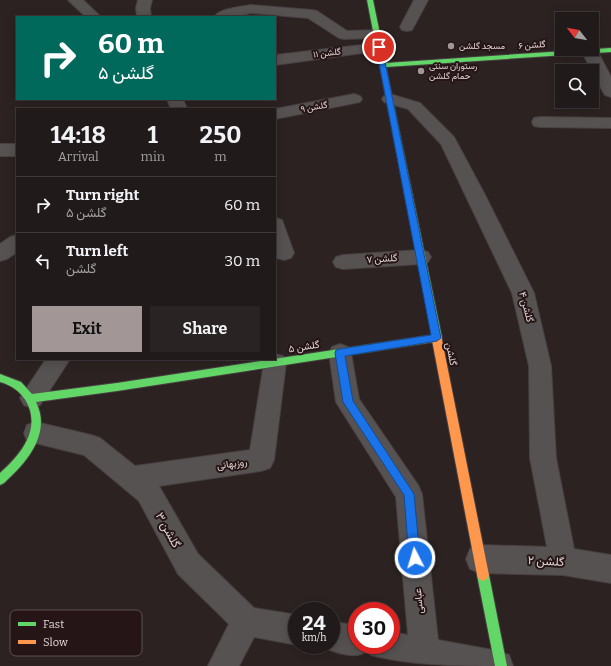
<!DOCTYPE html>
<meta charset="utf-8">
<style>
:root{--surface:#211a1a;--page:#292323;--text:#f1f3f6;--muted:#a2a1a2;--line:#3e3839;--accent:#a29697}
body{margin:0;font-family:Bitter,Vazirmatn,serif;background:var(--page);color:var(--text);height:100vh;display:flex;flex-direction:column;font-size:15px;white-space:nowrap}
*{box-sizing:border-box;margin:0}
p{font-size:13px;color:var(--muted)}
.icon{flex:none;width:22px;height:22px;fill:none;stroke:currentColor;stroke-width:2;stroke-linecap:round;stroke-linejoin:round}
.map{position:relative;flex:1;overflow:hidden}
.sheet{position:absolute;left:16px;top:108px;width:260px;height:252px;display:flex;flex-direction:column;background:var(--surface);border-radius:0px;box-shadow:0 2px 10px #0003,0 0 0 1px var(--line)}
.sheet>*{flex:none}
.hud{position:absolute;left:16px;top:16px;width:260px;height:84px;border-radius:0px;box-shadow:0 2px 10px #0003,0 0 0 1px var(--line);background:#00695c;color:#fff;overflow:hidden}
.needle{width:26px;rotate:301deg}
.tools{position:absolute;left:555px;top:12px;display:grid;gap:8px}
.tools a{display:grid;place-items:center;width:44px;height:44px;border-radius:0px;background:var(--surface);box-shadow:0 2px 10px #0003,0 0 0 1px var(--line);font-size:20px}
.speed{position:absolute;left:288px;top:602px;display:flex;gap:8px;font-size:20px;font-weight:700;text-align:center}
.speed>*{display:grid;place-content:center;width:52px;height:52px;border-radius:50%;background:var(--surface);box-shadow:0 2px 10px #0003,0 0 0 1px var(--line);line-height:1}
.speed small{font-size:10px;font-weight:400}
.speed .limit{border:6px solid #d22;background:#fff;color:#111}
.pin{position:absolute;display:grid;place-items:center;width:34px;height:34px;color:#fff;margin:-17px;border:2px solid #fff;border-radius:50%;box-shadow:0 1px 4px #0007}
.me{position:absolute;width:44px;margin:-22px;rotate:355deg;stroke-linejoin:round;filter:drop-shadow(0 0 3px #0008)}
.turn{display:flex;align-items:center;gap:14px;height:84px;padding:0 16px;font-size:18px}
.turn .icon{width:52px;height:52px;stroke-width:2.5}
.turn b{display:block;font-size:28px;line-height:34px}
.eta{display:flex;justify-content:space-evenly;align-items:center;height:68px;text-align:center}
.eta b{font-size:24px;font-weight:700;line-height:28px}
.action{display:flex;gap:8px;margin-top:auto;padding:8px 16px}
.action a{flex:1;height:46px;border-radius:0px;background:var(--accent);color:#111;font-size:16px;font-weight:700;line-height:46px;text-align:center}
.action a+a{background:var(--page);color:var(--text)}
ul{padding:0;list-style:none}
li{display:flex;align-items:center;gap:12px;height:56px;padding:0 16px;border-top:1px solid var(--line)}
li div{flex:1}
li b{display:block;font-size:15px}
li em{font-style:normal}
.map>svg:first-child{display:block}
</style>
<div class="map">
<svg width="611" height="666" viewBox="0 0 611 666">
<rect width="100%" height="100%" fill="#2c2222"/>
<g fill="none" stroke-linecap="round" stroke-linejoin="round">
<defs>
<g id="street">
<path d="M 68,0 L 83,0 L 101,17 L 86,17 Z"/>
<path d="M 138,0 L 152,0 L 150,8 L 151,17 L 137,17 L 136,8 Z"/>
<path d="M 414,0 L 428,0 L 412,30 L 407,31 L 402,30 L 400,27 Z"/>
<path d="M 251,5 L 312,10 L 317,11 L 347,31 L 377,30 L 382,31 L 384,34 L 382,37 L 377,38 L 344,39 L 339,38 L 308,18 L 251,13 L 234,17 L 214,17 C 220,8 241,7 251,5 Z"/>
<path d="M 379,43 L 384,44 L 386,47 L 384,50 L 275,65 L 275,55 Z"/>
<path d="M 592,48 L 595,49 L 598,52 L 611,77 L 611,97 L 605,95 L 603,92 L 582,52 L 585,49 Z"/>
<path d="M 354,94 L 360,96 L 362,99 L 360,102 L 275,119 L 275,109 Z"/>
<path d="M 390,94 L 420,103 L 454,137 L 485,195 L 534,293 L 551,366 L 556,458 L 574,549 L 611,555 L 611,583 L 563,575 L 480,573 L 470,569 L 466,559 L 470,549 L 480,545 L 547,547 L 530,458 L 529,366 L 512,293 L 441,144 L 408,109 L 384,102 L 382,99 L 384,96 Z"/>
<path d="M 167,99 L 183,99 L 187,109 L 171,109 Z"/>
<path d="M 540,117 L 611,118 L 611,128 L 540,127 L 534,126 L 532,122 L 534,118 Z"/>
<rect x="0" y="144" width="17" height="12"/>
<path d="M 275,218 L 282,220 L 294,253 L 291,258 L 284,260 L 277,258 L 275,255 Z"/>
<path d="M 17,235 L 17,252 L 7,259 L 0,261 L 0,244 L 10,237 Z"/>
<path d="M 421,250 L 428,252 L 431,257 L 428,262 L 421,264 L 343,269 L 336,267 L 333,262 L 336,257 L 343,255 Z"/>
<path d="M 340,344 L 348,347 L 351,353 L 359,399 L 418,485 L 422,494 L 438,640 L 498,651 L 509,655 L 513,666 C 469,666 411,666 371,655 L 368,650 C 357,661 333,652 321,646 L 320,645 L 331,645 L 331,621 L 357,626 L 357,645 L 391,645 L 391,632 L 408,635 L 396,497 L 336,402 L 329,353 L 332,347 Z"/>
<path d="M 275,354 L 283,356 L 286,363 L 274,460 L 270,468 L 261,471 L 159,486 L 198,554 L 254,608 L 297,615 L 297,645 L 254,637 L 239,666 L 208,666 L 229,624 L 178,574 L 139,501 L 84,455 L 27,441 L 24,433 L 27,425 L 36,422 L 91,435 L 100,438 L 135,466 L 250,450 L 264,363 L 266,359 L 275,359 Z"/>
<path d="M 46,359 L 70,359 L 40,405 L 32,408 L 24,405 L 20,398 Z"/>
</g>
<g id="fast">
<path d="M 367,0 L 373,0 L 386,63 L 611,48 L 611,52 L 386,67 L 442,338 L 440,341 L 117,391 L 36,402 C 52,434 26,463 4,483 L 0,485 L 0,473 C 10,464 21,453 27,440 C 39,415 26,389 0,382 L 0,374 L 21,382 L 32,394 L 117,383 L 432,335 Z"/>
<path d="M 483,569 L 487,571 L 489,575 L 507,666 L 495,666 L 477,575 L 479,571 Z"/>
</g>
<path id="slow" d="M 436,331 L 439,332 L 441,335 L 489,575 L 487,579 L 483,581 L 479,579 L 477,575 L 431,335 L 433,332 Z"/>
</defs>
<!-- street casing -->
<use href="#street" stroke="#483f40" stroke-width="2"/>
<!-- fast casing -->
<use href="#fast" stroke="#483f40" stroke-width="2"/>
<!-- slow casing -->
<use href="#slow" stroke="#483f40" stroke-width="2"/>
<!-- street -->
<use href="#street" fill="#565252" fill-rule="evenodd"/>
<!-- fast -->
<use href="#fast" fill="#63d668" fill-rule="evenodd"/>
<!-- slow -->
<use href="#slow" fill="#ff974d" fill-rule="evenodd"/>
</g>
<!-- route -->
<path fill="#1a73e8" stroke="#114b97" d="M 379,45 L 382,47 L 441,338 L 437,341 L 345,356 L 353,401 L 414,494 L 420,558 L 419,562 L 415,563 L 411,562 L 409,558 L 404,495 L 343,402 L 335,353 L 336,350 L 340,349 L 431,335 L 376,47 Z"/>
<!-- markers -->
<g fill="#a29697" stroke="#261516" stroke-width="1.5">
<circle cx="451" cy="46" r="4"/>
<circle cx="421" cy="71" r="4"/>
</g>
<g text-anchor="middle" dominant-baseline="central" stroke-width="4" stroke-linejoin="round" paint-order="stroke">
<!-- far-street labels -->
<g font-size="9" fill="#e2d5d6" stroke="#261516">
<text transform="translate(532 45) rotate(-4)">گلشن ۶</text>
<text transform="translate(327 53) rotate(-7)">گلشن ۱۱</text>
<text transform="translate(314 107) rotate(-10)">گلشن ۹</text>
</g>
<!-- far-poi labels -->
<g font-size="9" fill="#e2d5d6" stroke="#261516" text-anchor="start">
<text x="459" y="46">مسجد گلشن</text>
<text x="429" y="66">رستوران سنتی<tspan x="429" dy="10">حمام گلشن</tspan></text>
</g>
<!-- street labels -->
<g font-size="10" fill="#e2d5d6" stroke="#261516">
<text transform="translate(382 259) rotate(-4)">گلشن ۷</text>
<text transform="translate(526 307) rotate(75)">گلشن ۴</text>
<text transform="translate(304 347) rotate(-9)">گلشن ۵</text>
<text transform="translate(451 354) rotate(79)">گلشن</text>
<text transform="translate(232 464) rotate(-8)">روزبهانی</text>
<text transform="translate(419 601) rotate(-95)">عباسی</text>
</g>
<!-- near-street labels -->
<g font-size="12" fill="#e2d5d6" stroke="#261516">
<text transform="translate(168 530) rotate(61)">گلشن ۳</text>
<text transform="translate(546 561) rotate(3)">گلشن ۲</text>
</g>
</g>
<!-- legend -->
<rect x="10" y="610" width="132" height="46" rx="6" fill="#261516" stroke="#5e4f50" stroke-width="1"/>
<rect x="18" y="622" width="18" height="4" fill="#63d668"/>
<rect x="18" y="640" width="18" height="4" fill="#ff974d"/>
<g font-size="11" fill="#e2d5d6">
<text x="43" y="628">Fast</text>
<text x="43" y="646">Slow</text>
</g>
</svg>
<div class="tools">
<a><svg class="needle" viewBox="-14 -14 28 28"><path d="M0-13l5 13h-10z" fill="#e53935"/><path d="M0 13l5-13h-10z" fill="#a2a1a2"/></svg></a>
<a><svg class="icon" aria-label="search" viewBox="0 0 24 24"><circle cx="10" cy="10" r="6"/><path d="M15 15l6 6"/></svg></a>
</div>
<div class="speed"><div>24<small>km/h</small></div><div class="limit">30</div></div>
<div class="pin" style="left:379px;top:47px;background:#d93025"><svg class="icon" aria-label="arrive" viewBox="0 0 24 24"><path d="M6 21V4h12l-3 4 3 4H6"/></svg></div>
<svg class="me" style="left:415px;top:558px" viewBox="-20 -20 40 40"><circle r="17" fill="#1a73e8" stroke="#fff" stroke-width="3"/><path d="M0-11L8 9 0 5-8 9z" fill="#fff"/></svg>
<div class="hud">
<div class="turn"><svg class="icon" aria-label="right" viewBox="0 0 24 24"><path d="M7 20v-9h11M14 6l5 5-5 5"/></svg><div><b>60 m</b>گلشن ۵</div></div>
</div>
<section class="sheet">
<div class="eta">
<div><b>14:18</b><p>Arrival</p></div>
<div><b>1</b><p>min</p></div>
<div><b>250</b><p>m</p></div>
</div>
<ul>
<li><svg class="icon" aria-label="right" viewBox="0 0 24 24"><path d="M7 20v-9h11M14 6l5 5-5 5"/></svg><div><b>Turn right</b><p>گلشن ۵</p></div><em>60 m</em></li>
<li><svg class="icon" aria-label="left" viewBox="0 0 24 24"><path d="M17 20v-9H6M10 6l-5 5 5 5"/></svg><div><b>Turn left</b><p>گلشن</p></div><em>30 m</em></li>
</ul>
<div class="action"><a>Exit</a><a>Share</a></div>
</section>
</div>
